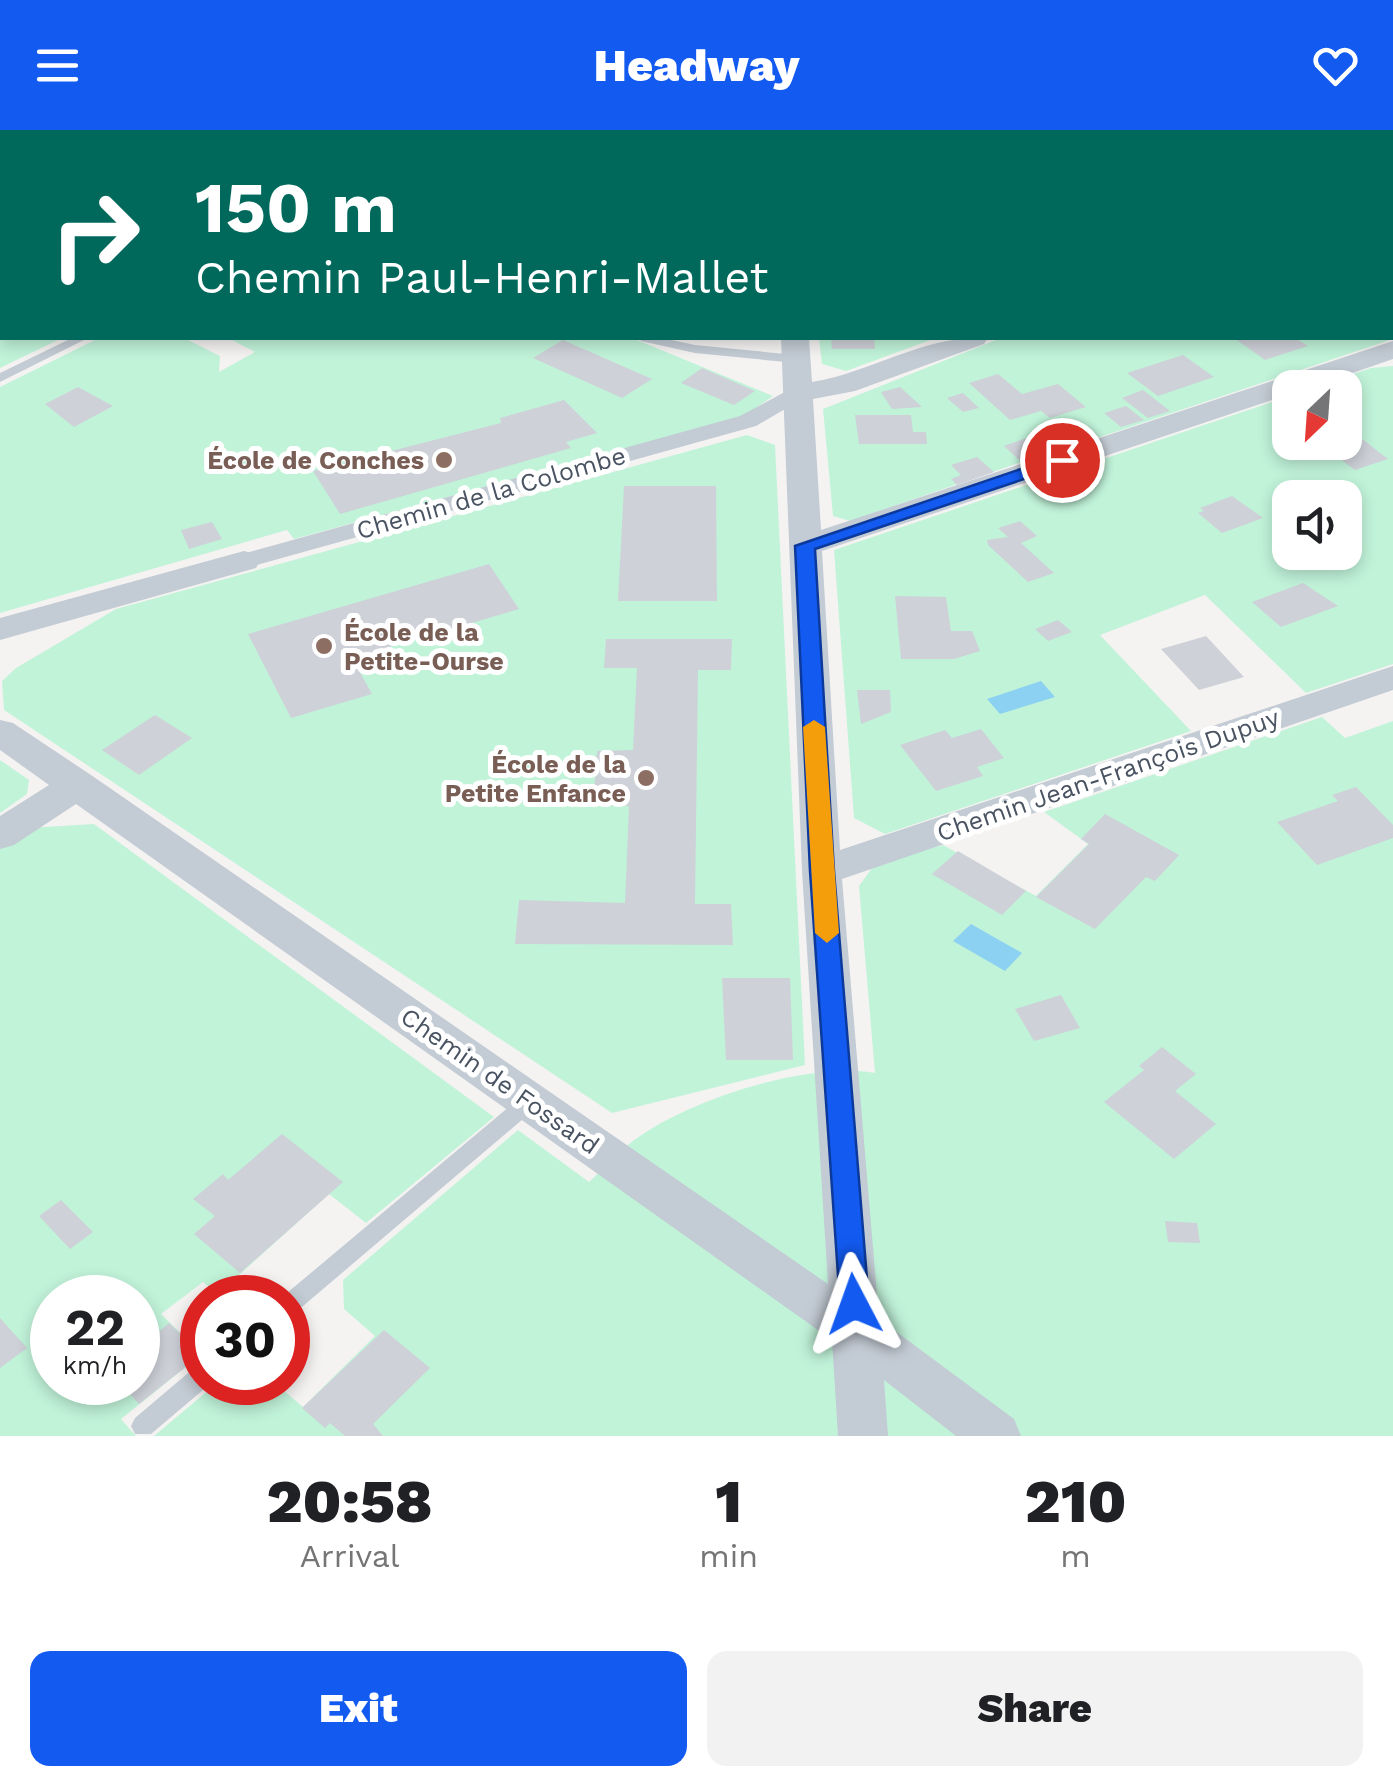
<!DOCTYPE html>
<meta charset="utf-8">
<style>
:root{--surface:#fff;--page:#f2f2f2;--text:#202124;--muted:#757577;--accent:#125af0}
body{margin:0;font-family:"Work Sans",sans-serif;background:var(--page);color:var(--text);height:100vh;display:flex;flex-direction:column;font-size:38px;white-space:nowrap}
*{box-sizing:border-box;margin:0}
p{font-size:32px;color:var(--muted)}
.icon{flex:none;width:55px;height:55px;fill:none;stroke:currentColor;stroke-width:2;stroke-linecap:round;stroke-linejoin:round}
.map{position:relative;height:1306px;overflow:hidden}
.drawer{display:flex;flex-direction:column;background:var(--surface);flex:1}
.drawer>*{flex:none}
.hud{position:absolute;left:0px;top:0px;width:1395px;height:210px;box-shadow:0 5px 15px #0003;background:#00695c;color:#fff;overflow:hidden}
.needle{width:65px;rotate:205deg}
.buttons{position:absolute;left:1272px;top:240px;display:grid;gap:20px}
.buttons a{display:grid;place-items:center;width:90px;height:90px;border-radius:20px;background:var(--surface);box-shadow:0 5px 15px #0003;font-size:50px}
.speed{position:absolute;left:30px;top:1145px;display:flex;gap:20px;font-size:50px;font-weight:700;text-align:center}
.speed>*{display:grid;place-content:center;width:130px;height:130px;border-radius:50%;background:var(--surface);box-shadow:0 5px 15px #0003;line-height:1}
.speed small{font-size:25px;font-weight:400}
.speed .limit{border:15px solid #d22;background:#fff;color:#111}
.pin{position:absolute;display:grid;place-items:center;width:85px;height:85px;color:#fff;margin:-42px;border:5px solid #fff;border-radius:50%;box-shadow:0 2px 10px #0007}
.me{position:absolute;width:110px;margin:-55px;rotate:356deg;stroke-linejoin:round;filter:drop-shadow(0 0 8px #0008)}
.turn{display:flex;align-items:center;gap:35px;height:210px;padding:0 30px;font-size:45px}
.turn .icon{width:130px;height:130px;stroke-width:2.5}
.turn b{display:block;font-size:70px;line-height:85px}
.eta{display:flex;justify-content:space-evenly;align-items:center;height:170px;text-align:center}
.eta b{font-size:60px;font-weight:800;line-height:70px}
.action{display:flex;gap:20px;margin-top:auto;padding:20px 30px}
.action a{flex:1;height:115px;border-radius:20px;background:var(--accent);color:#fff;font-size:40px;font-weight:800;line-height:115px;text-align:center}
.action a+a{background:var(--page);color:var(--text)}
header{display:flex;justify-content:space-between;align-items:center;height:130px;padding:0 30px;background:var(--accent);color:#fff;font-size:45px;font-weight:800}
.map>svg:first-child{display:block}
</style>
<header><svg class="icon" aria-label="menu" viewBox="0 0 24 24"><path d="M4 6h16M4 12h16M4 18h16"/></svg>Headway<svg class="icon" aria-label="heart" viewBox="0 0 24 24"><path d="M12 20l-8-8c-3-5 5-10 8-4 3-6 11-1 8 4z"/></svg></header>
<div class="map">
<svg width="1393" height="1306" viewBox="0 0 1393 1306">
<rect width="100%" height="100%" fill="#f5f3f2"/>
<!-- green -->
<g fill="#c1f3d9" fill-rule="evenodd">
<path d="M 0,0 L 354,0 L 360,2 L 2,2 L 2,208 L 62,208 L 0,238 Z"/>
<path d="M 1393,70 L 1393,209 L 1091,310 L 1070,307 L 1052,312 L 1054,321 L 850,391 L 833,386 L 823,279 L 1001,208 L 1392,208 Z"/>
<path d="M 99,208 L 184,208 L 220,226 L 219,242 L 255,222 L 228,208 L 632,208 L 773,266 L 743,287 L 294,409 L 287,400 L 0,483 L 0,257 Z"/>
<path d="M 819,208 L 936,208 L 846,241 L 822,234 Z"/>
<path d="M 1393,236 L 1393,534 L 1306,563 L 1205,465 L 1100,505 L 1191,601 L 885,704 L 854,688 L 834,420 L 1290,266 L 1290,312 L 1345,312 L 1345,258 L 1314,257 L 1371,238 ZM 1290,368 L 1345,368 L 1345,422 L 1290,422 Z"/>
<path d="M 747,305 L 775,315 L 805,935 L 612,983 L 4,580 L 2,551 L 16,538 L 116,479 Z"/>
<path d="M 1322,587 L 1345,608 L 1393,591 L 1393,1306 L 154,1306 L 217,1253 L 275,1253 L 303,1277 L 375,1206 L 344,1179 L 343,1150 L 518,1000 L 589,1052 C 602,1040 614,1026 628,1015 C 682,971 807,931 875,943 L 859,756 L 875,734 L 943,715 L 1036,766 L 1088,714 L 1044,682 Z"/>
<path d="M 0,630 L 29,650 L 27,664 L 0,683 Z"/>
<path d="M 94,694 L 494,987 L 366,1093 L 329,1064 L 218,1164 L 203,1152 L 161,1184 L 202,1224 L 121,1289 L 136,1306 L 0,1306 L 0,717 L 28,698 ZM 52,1168 L 138,1168 L 138,1252 L 52,1252 Z"/>
</g>
<!-- water -->
<g fill="#8cd1f1">
<path d="M 1041,551 L 1055,567 L 1000,584 L 987,569 Z"/>
<path d="M 971,794 L 1022,823 L 1005,841 L 953,811 Z"/>
</g>
<!-- building -->
<g fill="#ced1d8">
<path d="M 831,208 L 874,208 L 875,219 L 832,219 Z"/>
<path d="M 1234,208 L 1295,208 L 1308,216 L 1265,230 Z"/>
<path d="M 563,210 L 652,249 L 622,268 L 533,228 Z"/>
<path d="M 1183,225 L 1214,247 L 1158,266 L 1127,243 Z"/>
<path d="M 702,238 L 755,261 L 734,275 L 681,253 Z"/>
<path d="M 998,244 L 1022,264 L 1058,254 L 1086,277 L 1050,288 L 1041,281 L 1010,290 L 969,253 Z"/>
<path d="M 78,257 L 113,276 L 74,297 L 45,274 Z"/>
<path d="M 900,257 L 922,277 L 892,279 L 881,262 Z"/>
<path d="M 1143,260 L 1170,281 L 1148,288 L 1122,268 Z"/>
<path d="M 963,263 L 979,278 L 963,282 L 947,268 Z"/>
<path d="M 564,270 L 597,303 L 566,312 L 571,318 L 340,384 L 313,341 L 501,293 L 500,288 Z"/>
<path d="M 1126,276 L 1144,290 L 1121,297 L 1104,283 Z"/>
<path d="M 855,285 L 911,285 L 913,302 L 926,302 L 927,314 L 859,314 Z"/>
<path d="M 1035,305 L 1052,319 L 1020,331 L 1004,316 Z"/>
<path d="M 1357,305 L 1388,329 L 1355,340 L 1324,317 Z"/>
<path d="M 977,327 L 994,342 L 957,355 L 951,349 L 961,345 L 951,335 Z"/>
<path d="M 624,356 L 716,356 L 717,471 L 618,471 Z"/>
<path d="M 1232,366 L 1263,388 L 1222,403 L 1198,383 L 1204,381 L 1200,378 Z"/>
<path d="M 1020,391 L 1037,406 L 1021,413 L 1054,443 L 1028,452 L 988,415 L 987,410 L 1008,407 L 998,398 Z"/>
<path d="M 212,392 L 222,409 L 189,419 L 181,400 Z"/>
<path d="M 489,434 L 519,479 L 352,528 L 372,564 L 291,588 L 248,504 Z"/>
<path d="M 1303,453 L 1338,476 L 1281,497 L 1252,472 Z"/>
<path d="M 895,466 L 946,467 L 951,501 L 972,501 L 980,521 L 954,529 L 901,529 Z"/>
<path d="M 1058,490 L 1072,502 L 1048,511 L 1035,499 Z"/>
<path d="M 1206,506 L 1244,547 L 1199,560 L 1161,519 Z"/>
<path d="M 606,509 L 732,509 L 731,540 L 698,540 L 695,774 L 731,774 L 733,815 L 515,814 L 519,770 L 625,773 L 629,676 L 593,676 L 597,621 L 633,620 L 637,538 L 604,538 Z"/>
<path d="M 857,560 L 890,560 L 891,582 L 861,594 Z"/>
<path d="M 155,585 L 192,608 L 139,645 L 102,620 Z"/>
<path d="M 981,599 L 1004,628 L 977,637 L 983,646 L 936,661 L 900,615 L 945,600 L 952,608 Z"/>
<path d="M 1356,657 L 1393,695 L 1393,708 L 1317,735 L 1277,692 L 1338,671 L 1332,665 Z"/>
<path d="M 1105,684 L 1179,725 L 1155,751 L 1146,747 L 1095,799 L 1036,767 L 1089,714 L 1081,709 Z"/>
<path d="M 958,721 L 1026,761 L 1002,785 L 932,744 Z"/>
<path d="M 722,848 L 790,848 L 793,930 L 726,930 Z"/>
<path d="M 1061,865 L 1080,898 L 1034,911 L 1015,879 Z"/>
<path d="M 1162,917 L 1196,944 L 1175,961 L 1216,994 L 1174,1029 L 1104,972 L 1144,940 L 1139,936 Z"/>
<path d="M 282,1004 L 343,1052 L 240,1143 L 194,1104 L 215,1086 L 193,1069 L 223,1044 L 228,1050 Z"/>
<path d="M 61,1070 L 93,1102 L 70,1119 L 39,1086 Z"/>
<path d="M 1165,1091 L 1197,1093 L 1200,1113 L 1168,1112 Z"/>
<path d="M 0,1188 L 27,1218 L 0,1238 Z"/>
<path d="M 169,1193 L 202,1224 L 139,1274 L 119,1252 L 138,1252 L 138,1219 Z"/>
<path d="M 384,1200 L 430,1238 L 373,1294 L 383,1306 L 345,1306 L 330,1293 L 325,1298 L 302,1278 Z"/>
<path d="M 244,1252 L 285,1252 L 264,1272 Z"/>
</g>
<g fill="none" stroke-linecap="round" stroke-linejoin="round">
<!-- service -->
<g fill="#c3cbd4" fill-rule="evenodd">
<rect x="1392" y="153" width="1" height="9"/>
<path d="M 72,208 L 88,208 L 0,252 L 0,243 Z"/>
<path d="M 639,208 L 662,208 L 695,215 L 796,225 L 803,229 L 796,233 L 695,223 L 641,211 Z"/>
<path d="M 529,964 L 536,966 L 539,972 L 536,978 L 296,1182 L 288,1185 L 288,1168 L 281,1168 L 522,966 Z"/>
<path d="M 202,1235 L 202,1252 L 210,1254 L 151,1304 L 135,1304 L 131,1296 L 135,1288 L 194,1238 Z"/>
</g>
<!-- pedestrian -->
<path fill="#c3cbd4" fill-rule="evenodd" d="M 796,256 L 804,258 L 804,268 L 756,296 L 253,436 L 244,438 L 232,431 L 235,426 L 740,286 Z"/>
<!-- minor -->
<g fill="#c3cbd4" fill-rule="evenodd">
<path d="M 753,0 L 779,0 L 780,2 L 755,2 Z"/>
<rect x="1392" y="54" width="1" height="16"/>
<path d="M 781,208 L 809,208 L 812,252 C 873,242 926,204 988,208 L 984,214 L 855,261 L 813,269 L 821,400 L 1393,211 L 1393,229 L 1309,258 L 1290,258 L 1290,264 L 822,421 L 840,720 L 1393,536 L 1393,560 L 842,749 L 879,1189 L 1014,1289 L 1021,1306 L 956,1306 L 884,1250 L 888,1306 L 838,1306 L 832,1210 L 76,674 L 14,715 L 0,719 L 0,686 L 49,655 L 0,620 L 0,590 L 13,593 L 91,645 L 828,1154 L 802,741 Z"/>
<path d="M 244,421 L 256,424 L 260,431 L 256,438 L 0,510 L 0,488 Z"/>
</g>
</g>
<!-- route -->
<path fill="#125af0" stroke="#0c3a9c" stroke-width="2.5" d="M 1062,325 L 1071,330 L 1069,334 L 815,419 L 834,741 L 869,1174 L 865,1184 L 854,1187 L 844,1184 L 840,1174 L 810,741 L 795,416 Z"/>
<!-- slow -->
<path fill="#f59e0b" d="M 814,590 L 825,597 L 839,803 L 827,813 L 815,803 L 803,597 Z"/>
<!-- markers -->
<g fill="#8d6e63" stroke="#fff" stroke-width="4">
<circle cx="444" cy="330" r="10"/>
<circle cx="324" cy="516" r="10"/>
<circle cx="646" cy="648" r="10"/>
</g>
<g text-anchor="middle" dominant-baseline="central" stroke-width="10" stroke-linejoin="round" paint-order="stroke">
<!-- education labels -->
<g font-size="25" font-weight="bold" fill="#785e54" stroke="#fff" text-anchor="end">
<text x="424" y="330">École de Conches</text>
<text x="344" y="502" text-anchor="start">École de la<tspan x="344" dy="29">Petite-Ourse</tspan></text>
<text x="626" y="634">École de la<tspan x="626" dy="29">Petite Enfance</tspan></text>
</g>
<!-- street labels -->
<g font-size="25" fill="#495361" stroke="#fff">
<text transform="translate(491 363) rotate(-16)">Chemin de la Colombe</text>
<text transform="translate(1108 645) rotate(-19)">Chemin Jean-François Dupuy</text>
<text transform="translate(500 951) rotate(35)">Chemin de Fossard</text>
</g>
</g>
</svg>
<div class="buttons">
<a><svg class="needle" viewBox="-14 -14 28 28"><path d="M0-13l5 13h-10z" fill="#e53935"/><path d="M0 13l5-13h-10z" fill="#757577"/></svg></a>
<a><svg class="icon" aria-label="sound" viewBox="0 0 24 24"><path d="M4 9h4l5-4v14l-5-4H4zM17 9q2 3 0 6"/></svg></a>
</div>
<div class="speed"><div>22<small>km/h</small></div><div class="limit">30</div></div>
<div class="pin" style="left:1062px;top:330px;background:#d93025"><svg class="icon" aria-label="arrive" viewBox="0 0 24 24"><path d="M6 21V4h12l-3 4 3 4H6"/></svg></div>
<svg class="me" style="left:854px;top:1174px" viewBox="-20 -20 40 40"><path d="M0-17L14 15 0 8-14 15z" fill="#125af0" stroke="#fff" stroke-width="4"/></svg>
<div class="hud">
<div class="turn"><svg class="icon" aria-label="right" viewBox="0 0 24 24"><path d="M7 20v-9h11M14 6l5 5-5 5"/></svg><div><b>150 m</b>Chemin Paul-Henri-Mallet</div></div>
</div>
</div>
<section class="drawer">
<div class="eta">
<div><b>20:58</b><p>Arrival</p></div>
<div><b>1</b><p>min</p></div>
<div><b>210</b><p>m</p></div>
</div>
<div class="action"><a>Exit</a><a>Share</a></div>
</section>
